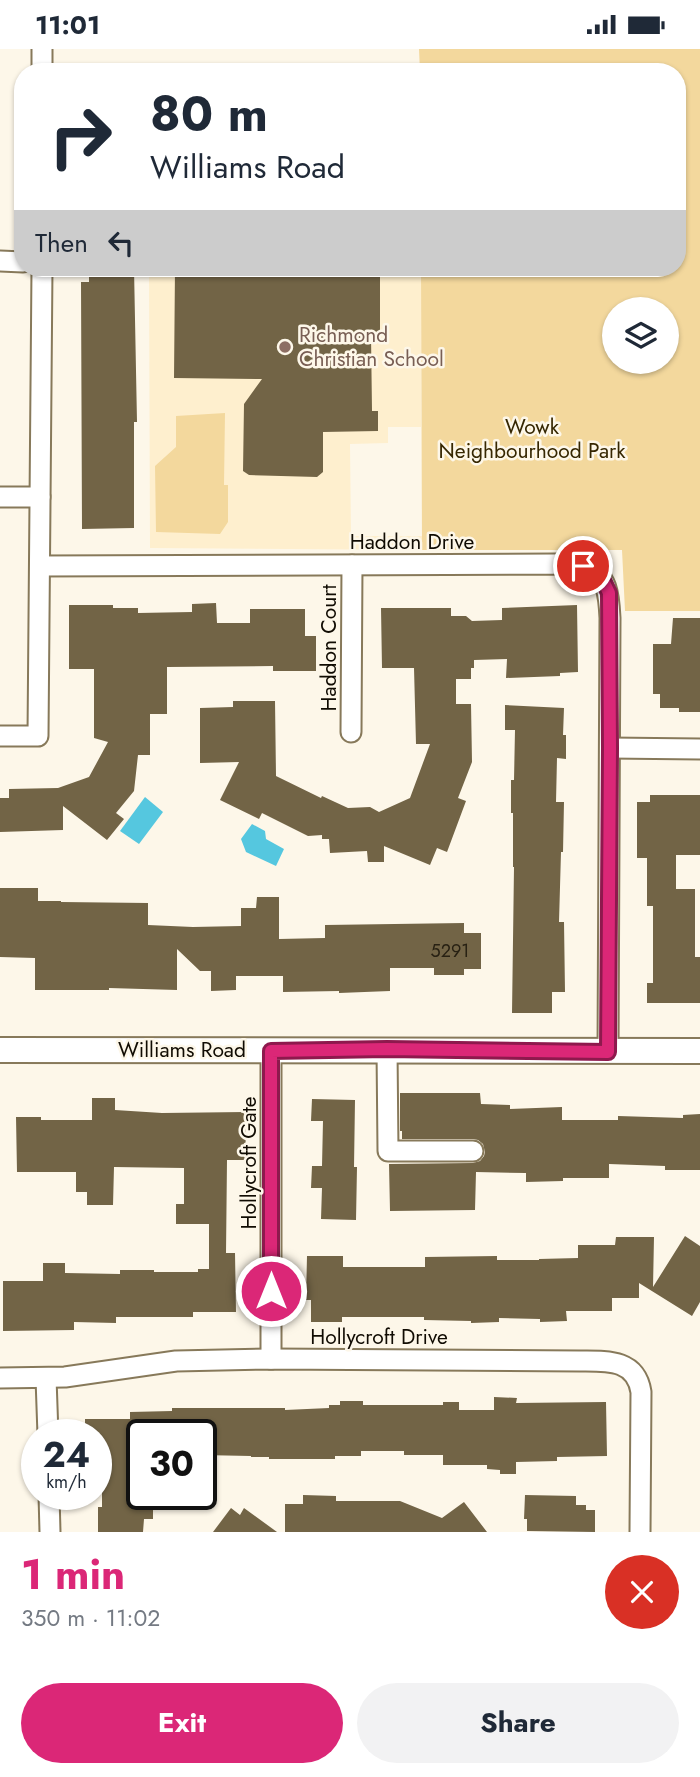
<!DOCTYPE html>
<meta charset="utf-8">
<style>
:root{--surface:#fff;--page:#f2f2f3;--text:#1f2937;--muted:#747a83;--accent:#db2777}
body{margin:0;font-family:Jost,sans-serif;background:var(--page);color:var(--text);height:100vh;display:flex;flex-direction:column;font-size:26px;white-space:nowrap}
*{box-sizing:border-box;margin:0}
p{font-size:23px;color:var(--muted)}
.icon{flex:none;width:38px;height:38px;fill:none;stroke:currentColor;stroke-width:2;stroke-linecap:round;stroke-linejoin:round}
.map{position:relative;height:1483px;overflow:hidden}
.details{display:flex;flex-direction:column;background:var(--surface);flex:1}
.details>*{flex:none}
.banner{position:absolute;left:14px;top:14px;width:672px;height:214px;border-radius:28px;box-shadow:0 2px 5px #0004;background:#fff;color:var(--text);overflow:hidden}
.controls{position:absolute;left:602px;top:248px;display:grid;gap:14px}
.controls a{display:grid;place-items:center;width:77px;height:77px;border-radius:50%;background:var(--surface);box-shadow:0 2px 5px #0004;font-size:35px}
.speed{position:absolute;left:21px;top:1370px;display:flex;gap:14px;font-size:35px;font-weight:700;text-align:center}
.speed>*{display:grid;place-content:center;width:91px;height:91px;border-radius:50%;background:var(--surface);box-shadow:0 2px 5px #0004;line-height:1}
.speed small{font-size:18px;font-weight:400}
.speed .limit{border:4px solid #111;border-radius:10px;background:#fff;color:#111}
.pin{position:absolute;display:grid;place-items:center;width:60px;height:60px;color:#fff;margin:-30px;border:4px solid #fff;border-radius:50%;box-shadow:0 2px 7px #0007}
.me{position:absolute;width:77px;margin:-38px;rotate:0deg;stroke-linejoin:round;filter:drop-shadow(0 0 5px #0008)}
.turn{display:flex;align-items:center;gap:24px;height:147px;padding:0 21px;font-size:32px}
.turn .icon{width:91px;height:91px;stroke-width:2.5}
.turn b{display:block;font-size:49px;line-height:60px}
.then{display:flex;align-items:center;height:66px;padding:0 21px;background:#0003;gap:14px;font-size:26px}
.round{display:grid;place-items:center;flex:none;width:74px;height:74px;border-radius:37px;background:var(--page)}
.head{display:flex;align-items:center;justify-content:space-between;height:119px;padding:0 21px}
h1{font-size:42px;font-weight:700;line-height:52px;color:var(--accent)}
.cta{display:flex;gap:14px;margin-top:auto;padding:14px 21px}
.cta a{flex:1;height:80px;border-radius:42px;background:var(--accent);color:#fff;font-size:28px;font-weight:700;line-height:80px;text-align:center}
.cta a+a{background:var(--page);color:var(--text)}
.status{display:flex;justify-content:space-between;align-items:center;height:49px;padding:0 35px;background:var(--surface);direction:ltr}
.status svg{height:19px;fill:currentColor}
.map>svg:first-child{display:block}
</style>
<div class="status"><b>11:01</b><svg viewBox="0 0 49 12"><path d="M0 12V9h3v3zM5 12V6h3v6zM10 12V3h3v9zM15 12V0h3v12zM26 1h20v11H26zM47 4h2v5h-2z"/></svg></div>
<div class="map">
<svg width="700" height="1483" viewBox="0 0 700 1483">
<rect width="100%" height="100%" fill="#fdf7e9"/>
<!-- built -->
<path fill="#feefce" d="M 149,219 L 421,219 L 421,378 L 388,378 L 388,394 L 350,395 L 351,487 L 422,487 L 422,501 L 150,499 Z"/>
<!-- green -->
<g fill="#f3d89d" fill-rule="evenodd">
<path d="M 419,0 L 700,0 L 700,562 L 625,562 L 622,501 L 422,501 L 421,219 L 677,219 L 677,23 L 420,23 ZM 614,261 L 667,261 L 667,313 L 614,313 Z"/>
<path d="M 225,364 L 224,436 L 228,436 L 228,473 L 220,485 L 156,483 L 155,417 L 176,398 L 176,367 Z"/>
</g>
<!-- water -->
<g fill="#55c7df">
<path d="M 145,748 L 163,763 L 139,795 L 120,782 Z"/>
<path d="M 252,775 L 265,782 L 266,790 L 284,800 L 276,817 L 246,803 L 241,790 Z"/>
</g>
<!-- building -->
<g fill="#726446">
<path d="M 89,219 L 134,219 L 137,373 L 134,373 L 134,479 L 82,480 L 81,233 L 89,233 Z"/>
<path d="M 175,219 L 380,219 L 380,286 L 371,286 L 372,362 L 378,362 L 378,382 L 323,383 L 323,423 L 317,428 L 249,426 L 243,422 L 244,355 L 262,330 L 174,329 Z"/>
<path d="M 216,554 L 217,574 L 250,574 L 250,560 L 305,560 L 305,587 L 316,587 L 316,622 L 273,622 L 273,617 L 167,618 L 167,665 L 150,665 L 150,706 L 138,706 L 134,742 L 116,764 L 124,770 L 107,791 L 63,757 L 63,781 L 0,783 L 0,749 L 9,749 L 9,740 L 58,739 L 89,728 L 108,693 L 94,689 L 94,620 L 69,620 L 69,556 L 113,556 L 113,559 L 138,559 L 138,564 L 192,563 L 192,555 Z"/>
<path d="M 577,556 L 578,623 L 560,624 L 560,627 L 506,629 L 507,610 L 474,611 L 474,619 L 471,619 L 471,630 L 456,630 L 456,655 L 471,655 L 472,713 L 458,749 L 466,752 L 447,803 L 437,799 L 430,816 L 384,797 L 384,813 L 368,813 L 367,802 L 330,804 L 329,790 L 322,790 L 322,786 L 308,787 L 262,764 L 259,770 L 220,751 L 239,713 L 200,714 L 200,659 L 233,658 L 233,652 L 275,652 L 276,727 L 321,749 L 322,747 L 348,759 L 370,758 L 379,763 L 410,749 L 430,695 L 416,695 L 414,619 L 382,619 L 381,559 L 451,559 L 451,567 L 466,567 L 472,572 L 502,571 L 502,559 Z"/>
<path d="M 673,569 L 700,569 L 700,663 L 679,663 L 679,659 L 660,659 L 660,645 L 653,645 L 653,595 L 671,595 Z"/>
<path d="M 505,656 L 564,659 L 563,686 L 566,686 L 566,710 L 557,709 L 556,753 L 564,753 L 563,803 L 561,803 L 559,873 L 564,873 L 565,943 L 552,943 L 552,964 L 512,964 L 514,818 L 513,818 L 513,764 L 511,764 L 511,731 L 514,731 L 515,681 L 505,681 Z"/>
<path d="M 650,746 L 700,746 L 700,806 L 676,806 L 676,840 L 695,840 L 695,908 L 700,908 L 700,954 L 647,954 L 647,934 L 653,934 L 653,857 L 647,857 L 647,809 L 637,809 L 637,753 L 650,753 Z"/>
<path d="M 0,839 L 38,839 L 38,852 L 61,852 L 61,853 L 148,854 L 148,876 L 193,878 L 241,877 L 241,859 L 256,859 L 257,848 L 279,848 L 279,890 L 325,889 L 325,876 L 464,874 L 464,884 L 481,884 L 481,920 L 464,920 L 464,926 L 434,926 L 434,919 L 390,919 L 390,942 L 339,944 L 339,942 L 283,943 L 283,927 L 236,927 L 236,941 L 211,942 L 211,922 L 200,922 L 177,900 L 177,941 L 109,939 L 109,941 L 35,941 L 35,909 L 0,908 Z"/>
<path d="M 400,1044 L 480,1044 L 481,1055 L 510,1056 L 510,1060 L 562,1058 L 562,1071 L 618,1071 L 618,1067 L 683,1069 L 683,1066 L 700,1065 L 700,1121 L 665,1121 L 665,1117 L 609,1115 L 609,1129 L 563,1129 L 563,1132 L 526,1133 L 526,1124 L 476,1123 L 475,1161 L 390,1162 L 389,1115 L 473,1114 L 480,1112 L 484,1107 L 485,1103 L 483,1095 L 478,1091 L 473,1090 L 402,1090 L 402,1082 L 400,1082 Z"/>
<path d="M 92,1049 L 115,1049 L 115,1061 L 162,1064 L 245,1063 L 246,1111 L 227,1111 L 226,1204 L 235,1204 L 236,1263 L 193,1263 L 193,1268 L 116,1268 L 116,1274 L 74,1273 L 74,1281 L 3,1282 L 3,1232 L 43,1232 L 43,1214 L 65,1214 L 65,1224 L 120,1225 L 120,1221 L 154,1221 L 154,1223 L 198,1223 L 198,1220 L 209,1220 L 209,1175 L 176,1175 L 176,1155 L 184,1155 L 184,1119 L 114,1118 L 113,1156 L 87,1156 L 87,1143 L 76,1143 L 76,1123 L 17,1123 L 16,1068 L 41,1068 L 41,1071 L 92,1071 Z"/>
<path d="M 312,1050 L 355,1051 L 354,1118 L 357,1118 L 356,1171 L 321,1170 L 322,1139 L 311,1139 L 312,1117 L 322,1117 L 323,1072 L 311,1072 Z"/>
<path d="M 685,1187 L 700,1197 L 700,1253 L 692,1267 L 639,1234 L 639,1249 L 612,1249 L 612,1262 L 566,1262 L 567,1272 L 540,1273 L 540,1270 L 499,1269 L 499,1273 L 471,1274 L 471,1272 L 424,1271 L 424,1268 L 342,1268 L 342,1273 L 311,1273 L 311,1251 L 306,1251 L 307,1207 L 343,1207 L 343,1218 L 425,1218 L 425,1208 L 497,1207 L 497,1211 L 539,1211 L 539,1210 L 578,1209 L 578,1196 L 615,1196 L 616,1188 L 654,1188 L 653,1238 Z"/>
<path d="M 494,1348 L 517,1349 L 516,1354 L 606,1353 L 607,1407 L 557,1408 L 557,1412 L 516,1413 L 516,1425 L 500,1425 L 500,1421 L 487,1420 L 487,1416 L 443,1416 L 443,1406 L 404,1406 L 404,1402 L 361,1402 L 361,1407 L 335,1407 L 335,1410 L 269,1410 L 269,1408 L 251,1408 L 251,1407 L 201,1406 L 201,1386 L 142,1386 L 142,1446 L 153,1446 L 153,1470 L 144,1470 L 143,1483 L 98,1483 L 98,1458 L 102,1458 L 102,1416 L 96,1416 L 96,1386 L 85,1386 L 85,1370 L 130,1370 L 130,1363 L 172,1362 L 172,1359 L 285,1359 L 285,1361 L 329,1359 L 329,1356 L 340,1356 L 340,1352 L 363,1352 L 363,1356 L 443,1356 L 443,1353 L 459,1353 L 459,1361 L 494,1361 Z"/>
<path d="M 303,1446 L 336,1447 L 336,1452 L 400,1452 L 442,1469 L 464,1453 L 487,1483 L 285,1483 L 285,1455 L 303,1455 Z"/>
<path d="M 525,1446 L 576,1447 L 576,1456 L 586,1456 L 586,1461 L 595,1461 L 595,1483 L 527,1482 L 527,1470 L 524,1470 Z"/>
<path d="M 231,1459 L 240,1466 L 244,1459 L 277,1483 L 213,1483 Z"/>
</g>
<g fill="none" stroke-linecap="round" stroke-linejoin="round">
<defs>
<g id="minor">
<path d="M 42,0 L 42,23"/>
<path d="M 0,212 L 23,213"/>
<path d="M 0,448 L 40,448"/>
<path d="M 40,517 L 555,515 C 564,516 576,514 584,517 C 608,525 609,547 610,569 L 608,1003"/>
<path d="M 351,683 L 352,516"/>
<path d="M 0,687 L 38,687 L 42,219"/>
<path d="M 610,699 L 700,700"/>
<path d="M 387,1000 L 388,1102 L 473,1102"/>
<path d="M 271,1001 L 271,1310"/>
<path d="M 0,1329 L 65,1328 L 176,1312 L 271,1310 L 580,1312 C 607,1312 636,1310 641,1343 L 640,1483"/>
<path d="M 46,1329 L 48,1386"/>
<path d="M 49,1446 L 50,1483"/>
</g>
<path id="tertiary" d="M 0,1001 L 700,1002"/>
</defs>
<!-- minor casing -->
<use href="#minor" stroke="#87795a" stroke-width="23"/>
<!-- tertiary casing -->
<use href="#tertiary" stroke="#87795a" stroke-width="28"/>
<!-- minor -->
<use href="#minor" stroke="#fff" stroke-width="19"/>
<!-- tertiary -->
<use href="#tertiary" stroke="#fff" stroke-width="24"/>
</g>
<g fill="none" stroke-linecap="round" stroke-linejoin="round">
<defs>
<path id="route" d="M 271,1242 L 271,1002 L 387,1000 L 608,1003 L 610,699 L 609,544 L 600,525 L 583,517"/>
</defs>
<!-- route casing -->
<use href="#route" stroke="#8e194d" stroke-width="18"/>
<!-- route -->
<use href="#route" stroke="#db2777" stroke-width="12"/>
</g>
<!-- markers -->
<circle fill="#8d6e63" stroke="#fdf7e9" stroke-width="2.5" cx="285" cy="298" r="7"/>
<g text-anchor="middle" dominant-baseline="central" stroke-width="5" stroke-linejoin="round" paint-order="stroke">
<!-- number labels -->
<g font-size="18" fill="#282113">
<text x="450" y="902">5291</text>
</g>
<!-- education labels -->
<g font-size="21" fill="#785e54" stroke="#fdf7e9" text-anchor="start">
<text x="299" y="286">Richmond<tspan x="299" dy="24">Christian School</tspan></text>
</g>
<!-- park labels -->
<g font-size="21" fill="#362702" stroke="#fdf7e9">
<text x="532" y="378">Wowk<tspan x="532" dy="24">Neighbourhood Park</tspan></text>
</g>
<!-- street labels -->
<g font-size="21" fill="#100b02" stroke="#fdf7e9">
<text x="412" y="493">Haddon Drive</text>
<text transform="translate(329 599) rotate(-90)">Haddon Court</text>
<text x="182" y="1001">Williams Road</text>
<text transform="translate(249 1114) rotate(-90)">Hollycroft Gate</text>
<text x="379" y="1288">Hollycroft Drive</text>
</g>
</g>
</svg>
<div class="controls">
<a><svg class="icon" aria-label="layers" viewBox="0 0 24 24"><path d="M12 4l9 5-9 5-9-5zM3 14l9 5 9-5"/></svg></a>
</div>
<div class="speed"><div>24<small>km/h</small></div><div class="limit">30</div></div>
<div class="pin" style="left:583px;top:517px;background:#d93025"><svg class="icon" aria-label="arrive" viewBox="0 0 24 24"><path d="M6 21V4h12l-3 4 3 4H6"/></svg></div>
<svg class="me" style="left:271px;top:1242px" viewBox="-20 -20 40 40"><circle r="17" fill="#db2777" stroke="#fff" stroke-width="3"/><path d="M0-11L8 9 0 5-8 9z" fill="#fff"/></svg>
<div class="banner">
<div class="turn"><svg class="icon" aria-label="right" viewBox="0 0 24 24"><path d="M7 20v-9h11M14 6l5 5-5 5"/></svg><div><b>80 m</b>Williams Road</div></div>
<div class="then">Then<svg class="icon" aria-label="left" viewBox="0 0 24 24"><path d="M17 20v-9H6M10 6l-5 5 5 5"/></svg></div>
</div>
</div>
<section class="details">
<div class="head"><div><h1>1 min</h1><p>350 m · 11:02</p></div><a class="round" style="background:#d93025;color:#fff"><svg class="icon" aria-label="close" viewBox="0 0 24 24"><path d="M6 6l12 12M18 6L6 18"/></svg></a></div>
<div class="cta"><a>Exit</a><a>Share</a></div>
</section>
